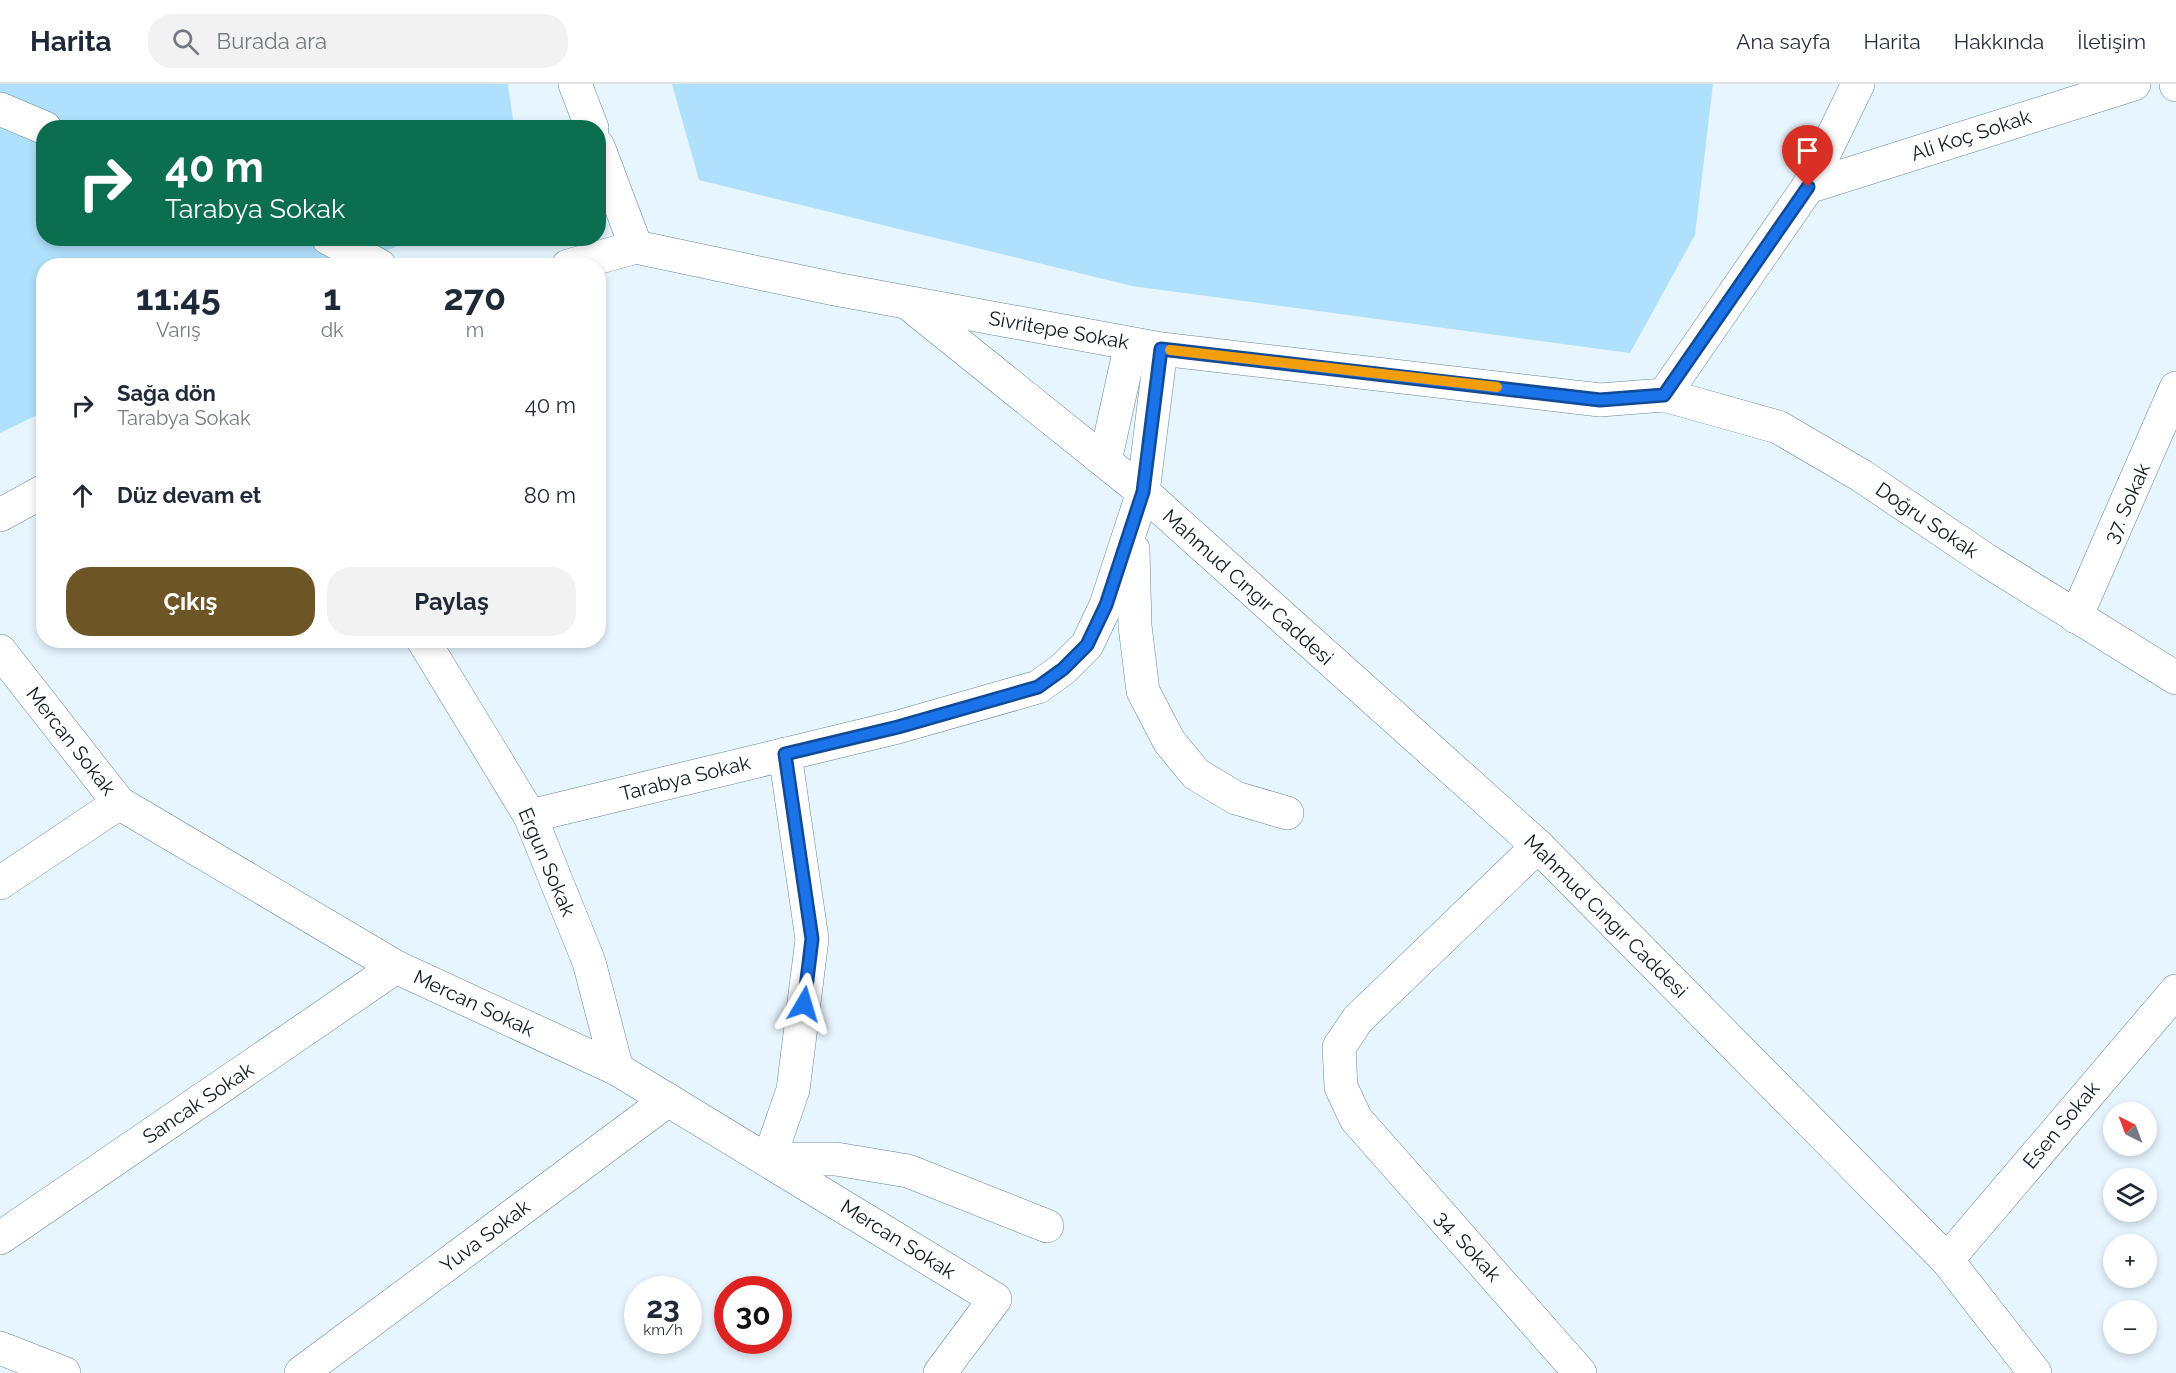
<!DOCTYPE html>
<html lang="tr">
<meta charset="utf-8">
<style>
:root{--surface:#fff;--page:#f2f2f3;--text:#1f2937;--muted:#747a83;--line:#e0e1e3;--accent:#6e5526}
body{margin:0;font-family:Raleway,sans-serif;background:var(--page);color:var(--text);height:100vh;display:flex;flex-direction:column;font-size:22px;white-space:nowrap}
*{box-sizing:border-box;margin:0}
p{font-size:20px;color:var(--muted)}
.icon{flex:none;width:33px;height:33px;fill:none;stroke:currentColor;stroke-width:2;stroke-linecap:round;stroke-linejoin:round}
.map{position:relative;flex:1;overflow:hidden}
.details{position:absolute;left:36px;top:174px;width:570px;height:390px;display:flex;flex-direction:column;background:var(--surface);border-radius:24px;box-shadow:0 3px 9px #0003}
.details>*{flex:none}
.top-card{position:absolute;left:36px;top:36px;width:570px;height:126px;border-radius:24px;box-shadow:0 3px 9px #0003;background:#0b6e4f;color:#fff;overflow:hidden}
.needle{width:39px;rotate:318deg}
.tools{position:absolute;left:2103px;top:1018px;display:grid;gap:12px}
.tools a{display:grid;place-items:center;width:54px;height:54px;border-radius:50%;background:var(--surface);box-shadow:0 3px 9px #0003;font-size:30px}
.speed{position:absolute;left:624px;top:1192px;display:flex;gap:12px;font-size:30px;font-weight:700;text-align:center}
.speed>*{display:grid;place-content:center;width:78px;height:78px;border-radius:50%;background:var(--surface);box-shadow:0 3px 9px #0003;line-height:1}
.speed small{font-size:15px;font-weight:400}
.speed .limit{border:9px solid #d22;background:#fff;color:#111}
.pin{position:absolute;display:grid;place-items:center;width:51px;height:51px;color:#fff;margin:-62px -26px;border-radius:50% 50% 50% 0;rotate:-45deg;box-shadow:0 0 6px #0007}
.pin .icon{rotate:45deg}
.me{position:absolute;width:66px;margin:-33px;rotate:7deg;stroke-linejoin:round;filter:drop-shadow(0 0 4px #0008)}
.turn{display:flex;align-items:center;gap:21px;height:126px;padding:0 30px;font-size:27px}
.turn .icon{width:78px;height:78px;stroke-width:2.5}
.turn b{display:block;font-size:42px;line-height:51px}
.eta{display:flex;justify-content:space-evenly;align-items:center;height:102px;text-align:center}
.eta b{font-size:36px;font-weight:700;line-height:42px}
.button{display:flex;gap:12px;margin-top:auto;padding:12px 30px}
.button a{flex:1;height:69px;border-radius:24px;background:var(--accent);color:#fff;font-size:24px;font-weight:700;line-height:69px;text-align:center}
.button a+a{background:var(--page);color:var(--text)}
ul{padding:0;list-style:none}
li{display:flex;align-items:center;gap:18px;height:90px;padding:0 30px}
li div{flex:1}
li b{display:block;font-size:22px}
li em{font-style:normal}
header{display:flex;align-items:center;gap:36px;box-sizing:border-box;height:84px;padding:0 30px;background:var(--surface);border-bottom:2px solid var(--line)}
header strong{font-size:28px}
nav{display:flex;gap:33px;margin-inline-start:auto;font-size:21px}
.search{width:420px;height:54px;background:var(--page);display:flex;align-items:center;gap:15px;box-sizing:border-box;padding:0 21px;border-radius:24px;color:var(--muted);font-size:22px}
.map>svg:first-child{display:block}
</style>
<header>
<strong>Harita</strong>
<div class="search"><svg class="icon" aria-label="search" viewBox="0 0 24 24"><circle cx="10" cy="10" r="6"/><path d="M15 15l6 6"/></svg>Burada ara</div>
<nav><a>Ana sayfa</a><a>Harita</a><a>Hakkında</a><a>İletişim</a></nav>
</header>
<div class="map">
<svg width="2176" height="1289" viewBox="0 0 2176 1289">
<rect width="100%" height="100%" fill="#e7f5fe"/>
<!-- green -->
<g fill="#afe0fc">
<path d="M 0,0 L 508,0 L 514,43 L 44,44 L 44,154 L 413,155 L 355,181 L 44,182 L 43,328 L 0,349 Z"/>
<path d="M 672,0 L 1713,0 L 1695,151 L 1630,269 L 1132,202 L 699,96 Z"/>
</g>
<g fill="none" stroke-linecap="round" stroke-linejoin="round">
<defs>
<g id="minor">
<path d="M 575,0 L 592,44"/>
<path d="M 2176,0 L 2176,1"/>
<path d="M 0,25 L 45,44"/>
<path d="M 598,62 L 636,163"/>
<path d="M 1808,103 L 2134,0"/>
<path d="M 328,154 L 380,182"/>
<path d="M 568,182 L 636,163 L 835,205 L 1161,265 L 1600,316 L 1664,311 L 1778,343 L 1862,392 L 1986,476 L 2176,594"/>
<path d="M 909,220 L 1143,408 L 1538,762 L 1947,1176 L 2035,1289"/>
<path d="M 1664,311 L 1808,103 L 1858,0"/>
<path d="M 1105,377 L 1131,260"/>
<path d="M 0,431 L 44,407"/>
<path d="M 1133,465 L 1135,542 L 1143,607 L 1169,657 L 1196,690 L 1236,714 L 1287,729"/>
<path d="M 2076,533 L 2176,304"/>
<path d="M 423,556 L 530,732 L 589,878 L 617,985"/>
<path d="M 0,567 L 119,719 L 396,883 L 617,985 L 995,1215 L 940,1289"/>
<path d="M 785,670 L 812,855 L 793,1006 L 769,1075 L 836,1075 L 908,1087 L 1047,1142"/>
<path d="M 530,732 L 898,643 L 1038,603 L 1063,585 L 1087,561 L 1106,521 L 1143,408 L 1161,265"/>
<path d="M 1538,762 L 1358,935 L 1339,963 L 1341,1003 L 1356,1035 L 1580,1289"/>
<path d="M 0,799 L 119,719"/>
<path d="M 0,1154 L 396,883"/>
<path d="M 1947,1176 L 2176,907"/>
<path d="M 0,1264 L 64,1289"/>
<path d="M 301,1289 L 668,1016"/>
</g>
</defs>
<!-- minor casing -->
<use href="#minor" stroke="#668699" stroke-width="34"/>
<!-- minor -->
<use href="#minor" stroke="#fff" stroke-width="33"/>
</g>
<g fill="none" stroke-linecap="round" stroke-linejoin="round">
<defs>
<path id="route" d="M 804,920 L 812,855 L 785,670 L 898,643 L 1038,603 L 1063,585 L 1087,561 L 1106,521 L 1143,408 L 1161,265 L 1600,316 L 1664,311 L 1808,103"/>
</defs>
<!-- route casing -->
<use href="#route" stroke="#114b97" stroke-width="15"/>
<!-- route -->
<use href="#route" stroke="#1a73e8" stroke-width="10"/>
<!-- slow -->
<path stroke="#f59e0b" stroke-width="10" d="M 1170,266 L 1497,303"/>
</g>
<g text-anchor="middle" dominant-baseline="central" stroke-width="4.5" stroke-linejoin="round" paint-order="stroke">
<!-- street labels -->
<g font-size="20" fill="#0f1c24" stroke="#fff">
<text transform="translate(1971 51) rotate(-18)">Ali Koç Sokak</text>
<text transform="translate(1059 246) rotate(10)">Sivritepe Sokak</text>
<text transform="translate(2127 419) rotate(-66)">37. Sokak</text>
<text transform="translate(1927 436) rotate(34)">Doğru Sokak</text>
<text transform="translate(1248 503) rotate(42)">Mahmud Cıngır Caddesi</text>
<text transform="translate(71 657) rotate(52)">Mercan Sokak</text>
<text transform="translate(685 694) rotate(-14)">Tarabya Sokak</text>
<text transform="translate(547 778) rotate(67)">Ergun Sokak</text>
<text transform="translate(1606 832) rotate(45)">Mahmud Cıngır Caddesi</text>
<text transform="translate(474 919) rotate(25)">Mercan Sokak</text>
<text transform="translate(198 1019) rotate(-34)">Sancak Sokak</text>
<text transform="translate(2061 1041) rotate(-50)">Esen Sokak</text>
<text transform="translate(485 1152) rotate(-37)">Yuva Sokak</text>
<text transform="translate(898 1155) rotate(32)">Mercan Sokak</text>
<text transform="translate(1468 1162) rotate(48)">34. Sokak</text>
</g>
</g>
</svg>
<div class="tools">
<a><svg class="needle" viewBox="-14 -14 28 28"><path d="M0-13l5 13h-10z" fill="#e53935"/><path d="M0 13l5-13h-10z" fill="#747a83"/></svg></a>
<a><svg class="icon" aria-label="layers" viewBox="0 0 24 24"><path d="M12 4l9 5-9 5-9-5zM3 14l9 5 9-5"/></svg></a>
<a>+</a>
<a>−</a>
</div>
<div class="speed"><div>23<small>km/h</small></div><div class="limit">30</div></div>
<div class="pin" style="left:1808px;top:103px;background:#d93025"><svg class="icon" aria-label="arrive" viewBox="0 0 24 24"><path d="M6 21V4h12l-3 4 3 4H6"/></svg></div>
<svg class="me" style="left:804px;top:920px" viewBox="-20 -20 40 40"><path d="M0-17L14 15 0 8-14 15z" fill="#1a73e8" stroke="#fff" stroke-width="4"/></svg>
<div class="top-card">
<div class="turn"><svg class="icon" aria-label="right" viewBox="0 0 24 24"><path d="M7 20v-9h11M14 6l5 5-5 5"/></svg><div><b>40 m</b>Tarabya Sokak</div></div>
</div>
<section class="details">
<div class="eta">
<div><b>11:45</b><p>Varış</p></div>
<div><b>1</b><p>dk</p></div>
<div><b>270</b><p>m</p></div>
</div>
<ul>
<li><svg class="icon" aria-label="right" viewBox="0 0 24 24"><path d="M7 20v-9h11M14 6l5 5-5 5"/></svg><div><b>Sağa dön</b><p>Tarabya Sokak</p></div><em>40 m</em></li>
<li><svg class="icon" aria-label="ahead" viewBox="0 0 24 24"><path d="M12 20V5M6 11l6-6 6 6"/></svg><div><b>Düz devam et</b></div><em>80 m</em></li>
</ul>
<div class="button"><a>Çıkış</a><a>Paylaş</a></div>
</section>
</div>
